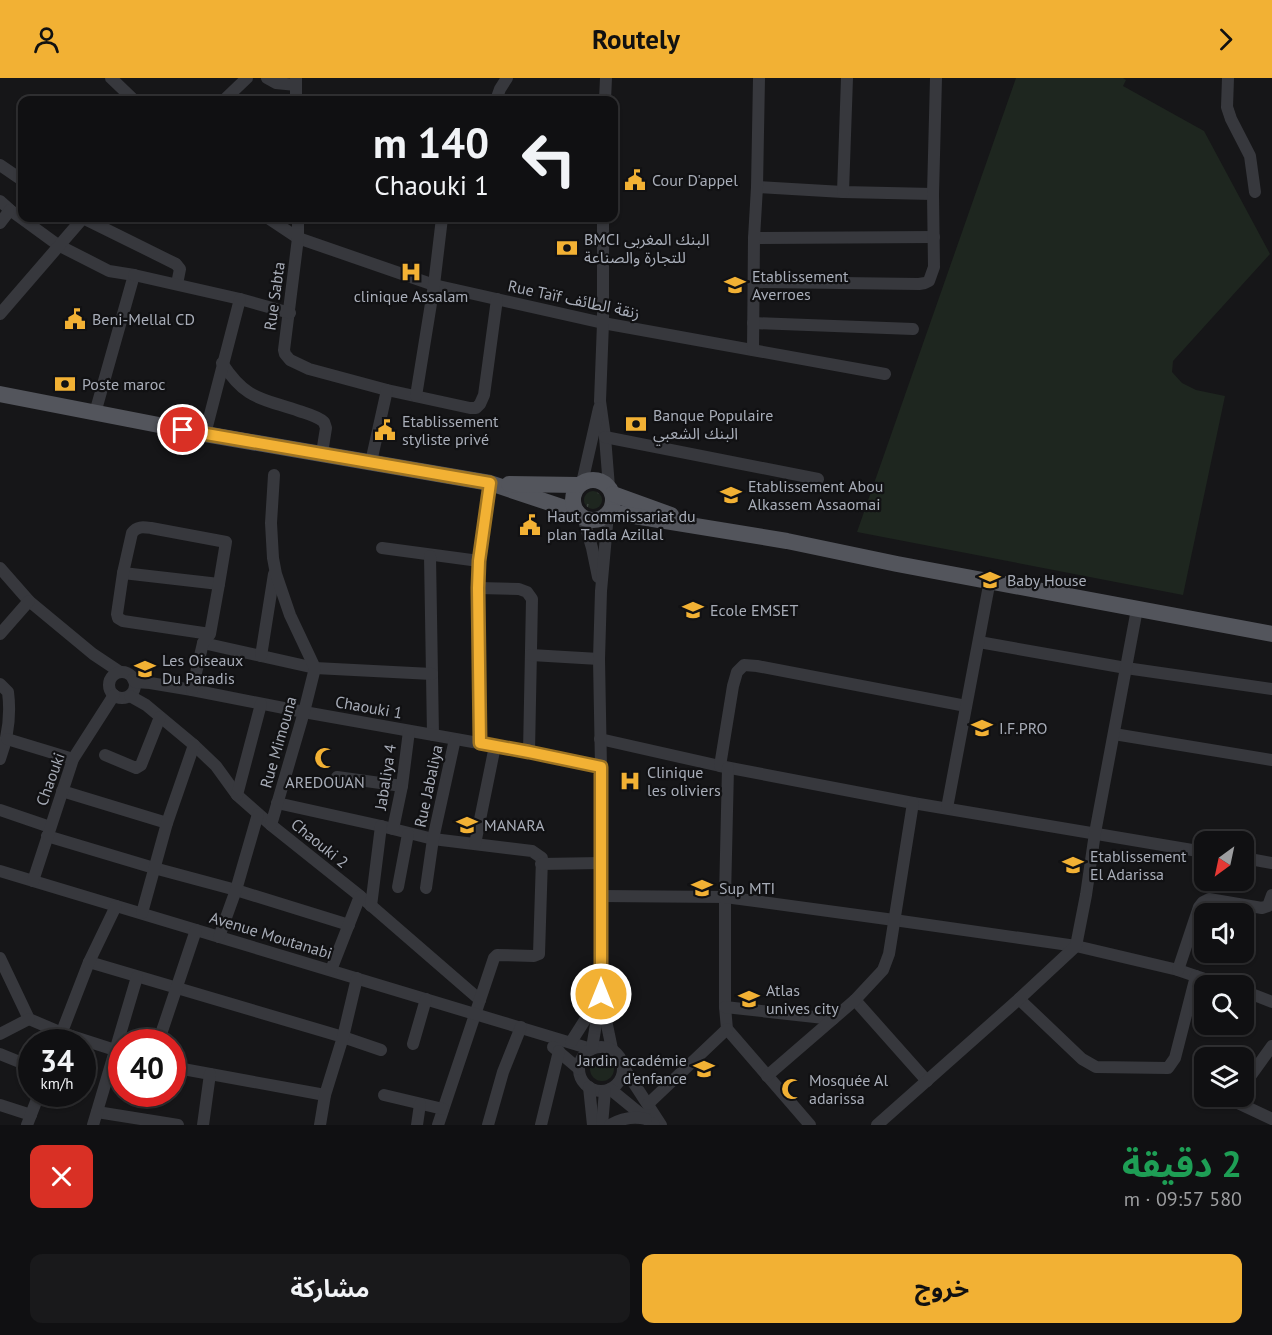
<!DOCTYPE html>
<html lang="ar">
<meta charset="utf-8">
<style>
:root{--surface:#101012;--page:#19191b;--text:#f1f3f6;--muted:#9c9d9f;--line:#303032;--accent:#f2b134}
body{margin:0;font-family:"PT Sans","Noto Sans Arabic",sans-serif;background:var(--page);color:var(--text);direction:rtl;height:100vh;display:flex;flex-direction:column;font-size:22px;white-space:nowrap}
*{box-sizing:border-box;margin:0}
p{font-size:20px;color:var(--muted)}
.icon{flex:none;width:33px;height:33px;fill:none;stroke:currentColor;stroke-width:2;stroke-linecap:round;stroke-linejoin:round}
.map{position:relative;height:1047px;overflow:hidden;direction:ltr}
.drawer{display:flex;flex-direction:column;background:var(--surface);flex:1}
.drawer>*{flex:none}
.hud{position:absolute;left:18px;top:18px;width:600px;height:126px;border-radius:12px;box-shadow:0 2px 4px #0004,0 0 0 2px var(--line);direction:rtl;background:#101012;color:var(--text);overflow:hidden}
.needle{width:39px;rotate:213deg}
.controls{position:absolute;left:1194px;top:753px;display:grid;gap:12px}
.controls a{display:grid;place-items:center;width:60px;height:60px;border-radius:12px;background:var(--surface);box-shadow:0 2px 4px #0004,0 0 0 2px var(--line);font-size:30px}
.speed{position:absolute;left:18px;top:951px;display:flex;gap:12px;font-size:30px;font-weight:700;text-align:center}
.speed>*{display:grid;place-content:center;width:78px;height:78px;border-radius:50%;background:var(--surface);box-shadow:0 2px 4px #0004,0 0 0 2px var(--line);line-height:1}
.speed small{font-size:15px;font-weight:400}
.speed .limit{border:9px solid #d22;background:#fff;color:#111}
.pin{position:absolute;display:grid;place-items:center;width:51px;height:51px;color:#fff;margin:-26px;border:3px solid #fff;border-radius:50%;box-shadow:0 2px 6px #0007}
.me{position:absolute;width:66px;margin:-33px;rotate:0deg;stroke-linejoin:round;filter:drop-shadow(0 0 4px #0008)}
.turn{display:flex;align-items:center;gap:21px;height:126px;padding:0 30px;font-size:27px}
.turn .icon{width:78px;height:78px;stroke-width:2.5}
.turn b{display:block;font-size:42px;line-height:51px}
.round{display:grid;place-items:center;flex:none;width:63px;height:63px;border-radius:12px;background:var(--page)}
.overview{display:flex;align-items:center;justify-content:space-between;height:102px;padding:0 30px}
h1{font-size:36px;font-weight:700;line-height:45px;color:#1e9e55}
.primary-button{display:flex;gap:12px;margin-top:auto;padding:12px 30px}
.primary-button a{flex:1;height:69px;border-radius:12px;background:var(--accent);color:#111;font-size:24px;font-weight:700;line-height:69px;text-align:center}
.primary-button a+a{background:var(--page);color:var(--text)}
header{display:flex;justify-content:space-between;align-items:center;height:78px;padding:0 30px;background:var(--accent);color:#111;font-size:27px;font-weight:700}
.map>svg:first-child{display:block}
</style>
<header><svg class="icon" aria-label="forward" viewBox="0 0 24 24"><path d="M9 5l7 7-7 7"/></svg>Routely<svg class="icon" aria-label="person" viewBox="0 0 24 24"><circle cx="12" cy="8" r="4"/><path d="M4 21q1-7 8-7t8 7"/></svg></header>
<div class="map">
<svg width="1272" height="1047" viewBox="0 0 1272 1047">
<defs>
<pattern id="park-tufts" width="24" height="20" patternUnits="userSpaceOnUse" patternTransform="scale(1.5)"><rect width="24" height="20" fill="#1e261f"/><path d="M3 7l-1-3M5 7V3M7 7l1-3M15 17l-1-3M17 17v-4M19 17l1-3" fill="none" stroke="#3c433d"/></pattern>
</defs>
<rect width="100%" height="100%" fill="#161618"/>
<!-- green -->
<g fill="#1e261f">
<path d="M 1016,0 L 1123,0 L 1126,2 L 1123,8 L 1204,53 L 1270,176 L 1173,283 L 1172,294 L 1182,305 L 1196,312 L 1225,318 L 1183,517 L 857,454 Z"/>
<circle cx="602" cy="991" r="12"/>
</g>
<!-- park -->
<circle fill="url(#park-tufts)" cx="593" cy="422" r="9"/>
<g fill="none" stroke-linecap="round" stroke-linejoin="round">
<!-- minor -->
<g stroke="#37383d" stroke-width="12">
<path d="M 111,0 L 134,22"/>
<path d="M 267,0 L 276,5 L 296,7"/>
<path d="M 1228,0 L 1227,29 L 1231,41 L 1250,78 L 1255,114"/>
<path d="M 296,1 L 296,22"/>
<path d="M 224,22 L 247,0"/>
<path d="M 496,22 L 500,11 L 507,0"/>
<path d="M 605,22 L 606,0"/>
<path d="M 0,87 L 22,102"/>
<path d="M 757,109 L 843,114 L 933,116"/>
<path d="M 843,114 L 847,0"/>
<path d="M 0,123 L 10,132 L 58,167 L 109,193 L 134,197 L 95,335"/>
<path d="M 83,140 L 176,186 L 180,191 L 177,206"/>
<path d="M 268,140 L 298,160 L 434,207 L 603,245 L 885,296"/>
<path d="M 298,140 L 298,160 L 284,272 L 285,276 L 290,282 L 309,291 L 387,312 L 470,330 L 476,330 L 480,326 L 484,317 L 497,221"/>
<path d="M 603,140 L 603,245 L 600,323 L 605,359 L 609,409"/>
<path d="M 0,145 L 10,132"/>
<path d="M 754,160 L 934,159"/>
<path d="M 134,197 L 240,221 L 290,235"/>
<path d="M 753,204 L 919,206 L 925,205 L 929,203 L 934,189 L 933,116 L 936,0"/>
<path d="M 0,236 L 83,140"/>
<path d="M 753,245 L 913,251"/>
<path d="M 753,272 L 754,160 L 757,109 L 759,0"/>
<path d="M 222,285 C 246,322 261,320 299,333 C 308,336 317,338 324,344 L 326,350 L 322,375"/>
<path d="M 416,318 L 434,207 L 442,140"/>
<path d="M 205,356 L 240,221"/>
<path d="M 605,359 L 818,401"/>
<path d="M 371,384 L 387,312"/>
<path d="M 582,405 L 599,330"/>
<path d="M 583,439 L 592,470 L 598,499"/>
<path d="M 382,470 L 479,483"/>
<path d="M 430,478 L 433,657"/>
<path d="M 0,490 L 29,523 L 93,576 L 120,594"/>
<path d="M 123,495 L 219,506"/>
<path d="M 478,510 L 519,511 L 527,514 L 532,521 L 529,674"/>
<path d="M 0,556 L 29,523"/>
<path d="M 979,564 L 1126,590 L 1272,611"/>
<path d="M 203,565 L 315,590 L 432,596"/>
<path d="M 531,577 L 599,581"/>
<path d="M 261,578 L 274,496"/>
<circle cx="122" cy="607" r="13"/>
<path d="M 133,601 L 135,604 L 150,605 L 192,612 L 304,634 L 529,674 L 601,689"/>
<path d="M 0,606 L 8,614 C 11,637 8,659 0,681"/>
<path d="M 192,612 L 203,565 L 210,556 L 219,506 L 226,464 L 151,450 C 143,449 137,448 132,455 L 123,495 L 117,536 L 118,540 L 123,543 L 210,556"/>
<path d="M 130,618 L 146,627 L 194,667 L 216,688 L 237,717 L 271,747 L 360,818 L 480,922"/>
<path d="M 1114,656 L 1272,682"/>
<path d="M 7,661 L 73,681"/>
<path d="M 600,661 L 720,688 L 913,725 L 1204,774"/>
<path d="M 480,665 L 478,510 L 479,483 L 490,405"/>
<path d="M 105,677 L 136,690 L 141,687 L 160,639"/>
<path d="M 720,688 L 733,608 L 737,594 L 744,587 L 757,588 L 966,628"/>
<path d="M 728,690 L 725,819 L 725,929 L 727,951 L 810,1047"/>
<path d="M 337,699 L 402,708"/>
<path d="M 62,713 L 167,745"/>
<path d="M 237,717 L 261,626"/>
<path d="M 277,725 L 381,748 L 433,761 L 532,773 L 542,780 L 539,876 L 534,878 L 497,877 L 494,880 L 438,1047"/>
<path d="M 947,730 L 990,502"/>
<path d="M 0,732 L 50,749"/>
<path d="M 271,747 L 304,634 L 315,590 L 290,537 L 276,496 L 273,480 L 271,445 L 274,397"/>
<path d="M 393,751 L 402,708 L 409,653"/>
<path d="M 47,758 L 154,790 L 236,812 L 349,847"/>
<path d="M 475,766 L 495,668"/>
<path d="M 1244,780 L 1272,785"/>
<path d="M 541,786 L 601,785"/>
<path d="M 0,793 L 591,971"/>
<path d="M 33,803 L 73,681 L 114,617"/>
<path d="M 398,809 L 408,756"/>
<path d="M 426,810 L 433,761 L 455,661"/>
<path d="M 601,818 L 725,819 L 894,842 L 1076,868 L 1178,892 L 1225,908"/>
<path d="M 371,828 L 381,748"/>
<path d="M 142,835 L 167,745 L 194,667"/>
<path d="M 219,859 L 236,812 L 258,736"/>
<path d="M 0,880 L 29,941 L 62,955 L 115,972"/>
<path d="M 89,884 L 343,959 L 381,972"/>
<path d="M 331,892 L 360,818"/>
<path d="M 1178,892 L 1199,829 L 1203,824 L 1209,821 L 1262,830 L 1268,828 L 1272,817"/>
<path d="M 1244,913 L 1272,924"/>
<path d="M 1019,921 L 1082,981 L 1096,989 L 1168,990 L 1175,980 L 1196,898"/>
<path d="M 855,922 L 927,1003"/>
<path d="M 602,923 L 612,971"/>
<path d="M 725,929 L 833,941"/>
<path d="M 0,956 L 29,941"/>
<path d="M 161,956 L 196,852"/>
<path d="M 58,964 L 89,884 L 116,828"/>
<path d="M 571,964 L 597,923"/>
<path d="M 413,966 L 426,921"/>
<circle cx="601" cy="991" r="22"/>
<path d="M 553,969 L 579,991"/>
<path d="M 592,970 L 601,916 L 601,689 L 599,581 L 601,513 L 608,436"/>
<path d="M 0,976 L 32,989"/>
<path d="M 172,989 L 325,1017"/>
<path d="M 624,990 L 661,1047"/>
<path d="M 767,998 L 855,922 L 883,892 L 889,876 L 913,725"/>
<path d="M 1244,1007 L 1272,968"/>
<path d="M 589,1009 L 593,1047"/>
<path d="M 610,1011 L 654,1047"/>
<path d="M 384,1017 L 443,1031"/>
<path d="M 1236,1018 L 1238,1025 L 1272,1041"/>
<path d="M 648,1026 L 727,951"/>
<path d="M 0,1027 L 31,1037"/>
<path d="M 97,1034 L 178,1047"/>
<path d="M 27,1047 L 39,1016"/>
<path d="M 93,1047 L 137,899"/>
<path d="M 203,1047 L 210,996"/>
<path d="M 320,1047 L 325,1017 L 343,959 L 357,900"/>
<path d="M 417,1047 L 420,1026"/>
<path d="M 488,1047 L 503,994 L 521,949"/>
<path d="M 541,1047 L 559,973"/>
<path d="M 602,1047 L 605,1013"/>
<path d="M 610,1047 C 622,1040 633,1038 646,1041"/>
<path d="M 877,1047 L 1019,921 L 1076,868 L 1086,817 L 1095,755 L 1137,531"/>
</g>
<!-- major -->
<g stroke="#53555c" stroke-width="16">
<path d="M 0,316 L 205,356 L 490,405 L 577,434"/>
<circle cx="593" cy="422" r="20"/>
<path d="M 509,406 L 579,407"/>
<path d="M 613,416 L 671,437"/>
<path d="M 610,434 L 787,463 L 897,486 L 1272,556"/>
</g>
</g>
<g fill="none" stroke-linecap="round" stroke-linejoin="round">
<defs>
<path id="route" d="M 183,352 L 490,405 L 479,483 L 478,510 L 480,665 L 529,674 L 601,689 L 601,916"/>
</defs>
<!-- route casing -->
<use href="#route" stroke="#9d7322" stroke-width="15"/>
<!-- route -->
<use href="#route" stroke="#f2b134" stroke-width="10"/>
</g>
<!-- icons -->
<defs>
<symbol id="civic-bare" viewBox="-9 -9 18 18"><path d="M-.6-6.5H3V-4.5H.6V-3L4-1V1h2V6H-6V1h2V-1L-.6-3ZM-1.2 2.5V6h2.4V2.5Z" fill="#f2b134" stroke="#111113" stroke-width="2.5" paint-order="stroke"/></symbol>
<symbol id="bank-bare" viewBox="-9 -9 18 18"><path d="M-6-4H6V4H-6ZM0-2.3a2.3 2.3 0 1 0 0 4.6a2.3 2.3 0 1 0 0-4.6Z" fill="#f2b134" stroke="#111113" stroke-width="2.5" paint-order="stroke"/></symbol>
<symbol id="hospital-bare" viewBox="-9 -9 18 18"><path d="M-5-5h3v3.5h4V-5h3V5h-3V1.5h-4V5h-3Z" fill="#f2b134" stroke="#111113" stroke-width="2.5" paint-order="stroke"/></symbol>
<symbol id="university-bare" viewBox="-9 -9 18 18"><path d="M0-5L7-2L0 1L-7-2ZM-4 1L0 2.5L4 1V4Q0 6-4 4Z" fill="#f2b134" stroke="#111113" stroke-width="2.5" paint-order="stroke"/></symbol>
<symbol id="school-bare" viewBox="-9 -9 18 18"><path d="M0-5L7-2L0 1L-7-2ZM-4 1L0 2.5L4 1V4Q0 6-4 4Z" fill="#f2b134" stroke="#111113" stroke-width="2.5" paint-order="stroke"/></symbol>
<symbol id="mosque-bare" viewBox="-9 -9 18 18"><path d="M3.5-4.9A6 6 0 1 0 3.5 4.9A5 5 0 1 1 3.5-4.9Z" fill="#f2b134" stroke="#111113" stroke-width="2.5" paint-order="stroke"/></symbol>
</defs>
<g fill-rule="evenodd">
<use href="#civic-bare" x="620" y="87" width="30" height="30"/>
<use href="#bank-bare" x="552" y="155" width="30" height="30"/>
<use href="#hospital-bare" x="396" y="179" width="30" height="30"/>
<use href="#university-bare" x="720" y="192" width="30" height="30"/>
<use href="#civic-bare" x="60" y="226" width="30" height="30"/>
<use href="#bank-bare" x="50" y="291" width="30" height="30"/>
<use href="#bank-bare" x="621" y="331" width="30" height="30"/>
<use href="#civic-bare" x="370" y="337" width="30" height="30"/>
<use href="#university-bare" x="716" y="402" width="30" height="30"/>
<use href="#civic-bare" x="515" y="432" width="30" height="30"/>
<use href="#university-bare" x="975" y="487" width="30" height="30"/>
<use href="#university-bare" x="678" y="517" width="30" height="30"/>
<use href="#school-bare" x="130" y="576" width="30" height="30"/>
<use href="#university-bare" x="967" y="635" width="30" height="30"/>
<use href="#mosque-bare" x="310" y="665" width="30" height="30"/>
<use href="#hospital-bare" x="615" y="688" width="30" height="30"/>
<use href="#school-bare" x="452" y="732" width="30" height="30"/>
<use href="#school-bare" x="1058" y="772" width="30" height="30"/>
<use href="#university-bare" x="687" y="795" width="30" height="30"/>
<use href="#university-bare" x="734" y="906" width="30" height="30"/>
<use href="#school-bare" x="689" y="976" width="30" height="30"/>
<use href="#mosque-bare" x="777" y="996" width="30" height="30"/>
</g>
<g text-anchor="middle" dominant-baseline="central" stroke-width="4.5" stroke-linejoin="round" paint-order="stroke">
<!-- poi labels -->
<g font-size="16" fill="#a8adb8" stroke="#111113" text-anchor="start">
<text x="652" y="102">Cour D'appel</text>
<text x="584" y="161">BMCI البنك المغربي<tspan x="584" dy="18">للتجارة والصناعة</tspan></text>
<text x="752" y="198">Etablissement<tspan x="752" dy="18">Averroes</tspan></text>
<text x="411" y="218" text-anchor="middle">clinique Assalam</text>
<text x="92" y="241">Beni-Mellal CD</text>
<text x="82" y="306">Poste maroc</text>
<text x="653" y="337">Banque Populaire<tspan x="653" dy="18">البنك الشعبي</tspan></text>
<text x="402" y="343">Etablissement<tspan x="402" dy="18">styliste privé</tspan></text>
<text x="748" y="408">Etablissement Abou<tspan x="748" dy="18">Alkassem Assaomai</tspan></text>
<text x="547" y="438">Haut commissariat du<tspan x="547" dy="18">plan Tadla Azillal</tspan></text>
<text x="1007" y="502">Baby House</text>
<text x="710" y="532">Ecole EMSET</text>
<text x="162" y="582">Les Oiseaux<tspan x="162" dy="18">Du Paradis</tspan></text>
<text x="999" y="650">I.F.PRO</text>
<text x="647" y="694">Clinique<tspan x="647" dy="18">les oliviers</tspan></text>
<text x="325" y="704" text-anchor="middle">AREDOUAN</text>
<text x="484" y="747">MANARA</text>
<text x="1090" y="778">Etablissement<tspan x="1090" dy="18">El Adarissa</tspan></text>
<text x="719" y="810">Sup MTI</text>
<text x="766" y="912">Atlas<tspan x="766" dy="18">unives city</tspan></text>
<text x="687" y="982" text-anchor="end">Jardin académie<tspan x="687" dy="18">d'enfance</tspan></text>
<text x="809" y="1002">Mosquée Al<tspan x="809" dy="18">adarissa</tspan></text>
</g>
<!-- street labels -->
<g font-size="16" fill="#a8adb8" stroke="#111113">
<text transform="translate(274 218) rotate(-82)">Rue Sabta</text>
<text transform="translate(574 221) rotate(12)">Rue Taïf زنقة الطائف</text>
<text transform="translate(369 629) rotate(10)">Chaouki 1</text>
<text transform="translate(278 664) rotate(-74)">Rue Mimouna</text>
<text transform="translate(385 699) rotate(-81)">Jabaliya 4</text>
<text transform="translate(50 701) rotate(-70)">Chaouki</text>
<text transform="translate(428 708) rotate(-78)">Rue Jabaliya</text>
<text transform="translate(320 765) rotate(39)">Chaouki 2</text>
<text transform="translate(271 857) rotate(17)">Avenue Moutanabi</text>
</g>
</g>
</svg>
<div class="controls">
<a><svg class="needle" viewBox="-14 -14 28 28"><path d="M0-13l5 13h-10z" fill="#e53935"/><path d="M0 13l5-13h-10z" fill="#9c9d9f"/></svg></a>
<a><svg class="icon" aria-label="sound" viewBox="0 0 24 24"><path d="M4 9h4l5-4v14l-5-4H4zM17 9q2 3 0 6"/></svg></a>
<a><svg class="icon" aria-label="search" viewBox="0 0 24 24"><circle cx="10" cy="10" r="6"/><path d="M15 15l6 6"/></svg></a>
<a><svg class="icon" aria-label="layers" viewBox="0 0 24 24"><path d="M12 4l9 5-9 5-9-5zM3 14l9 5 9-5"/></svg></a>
</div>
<div class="speed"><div>34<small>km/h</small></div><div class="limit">40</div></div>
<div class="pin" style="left:183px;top:352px;background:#d93025"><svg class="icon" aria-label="arrive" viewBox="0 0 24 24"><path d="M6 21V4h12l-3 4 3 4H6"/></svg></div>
<svg class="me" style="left:601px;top:916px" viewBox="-20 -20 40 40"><circle r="17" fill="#f2b134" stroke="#fff" stroke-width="3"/><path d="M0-11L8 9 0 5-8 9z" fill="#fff"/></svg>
<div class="hud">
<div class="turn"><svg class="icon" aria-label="left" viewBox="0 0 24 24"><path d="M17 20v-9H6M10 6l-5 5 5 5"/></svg><div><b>140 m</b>Chaouki 1</div></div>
</div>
</div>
<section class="drawer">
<div class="overview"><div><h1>2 دقيقة</h1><p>580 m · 09:57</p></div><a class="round" style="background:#d93025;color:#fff"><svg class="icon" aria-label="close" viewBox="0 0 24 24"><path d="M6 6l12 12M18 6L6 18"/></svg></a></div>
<div class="primary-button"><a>خروج</a><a>مشاركة</a></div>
</section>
